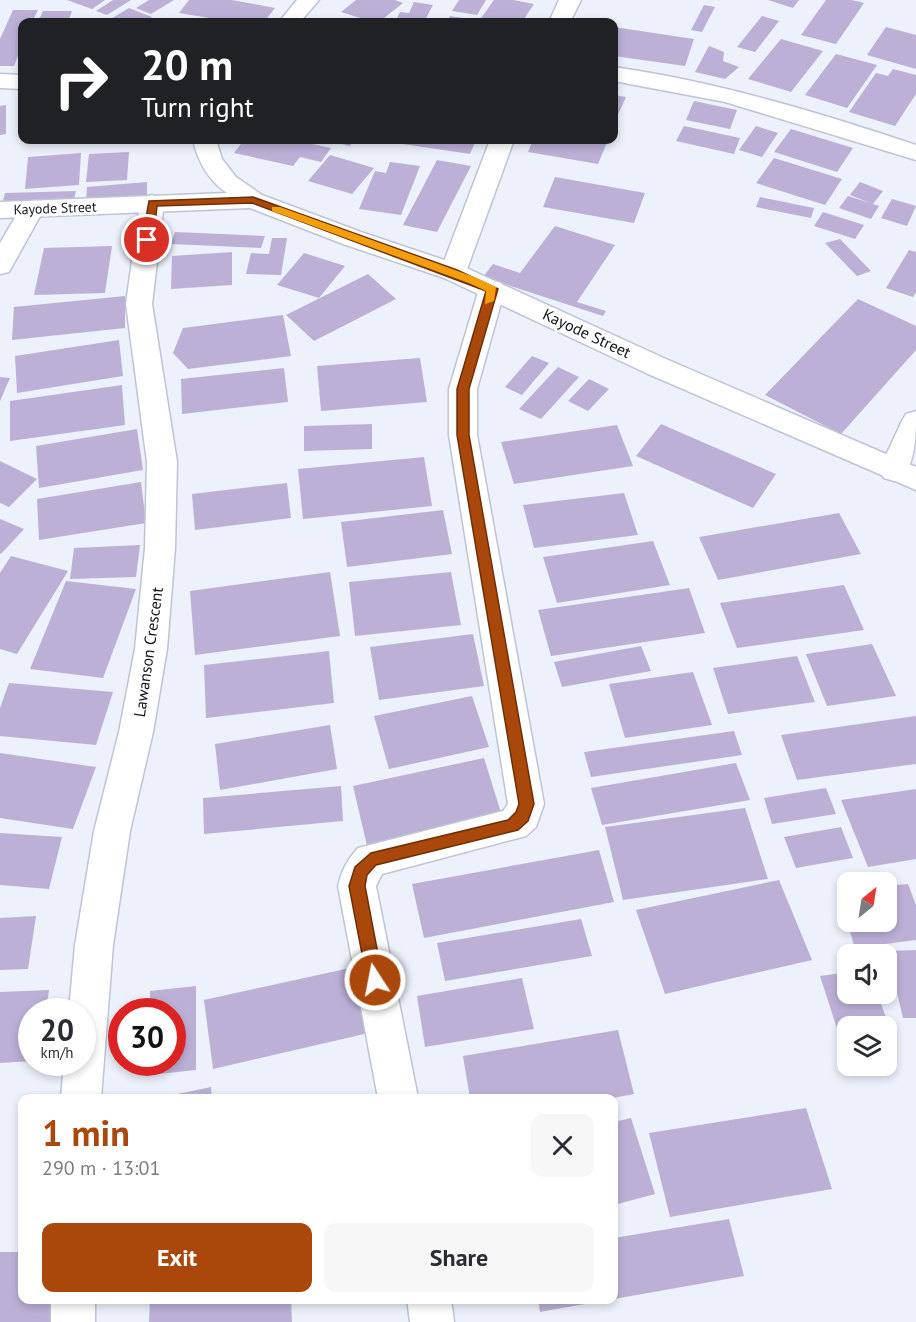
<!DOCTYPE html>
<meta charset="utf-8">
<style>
:root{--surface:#fff;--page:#f7f7f7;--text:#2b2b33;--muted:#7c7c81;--accent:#aa480b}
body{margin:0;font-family:"PT Sans",sans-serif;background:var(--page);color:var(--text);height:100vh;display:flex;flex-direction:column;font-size:22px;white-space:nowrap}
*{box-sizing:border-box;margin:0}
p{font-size:20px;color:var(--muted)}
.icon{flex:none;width:33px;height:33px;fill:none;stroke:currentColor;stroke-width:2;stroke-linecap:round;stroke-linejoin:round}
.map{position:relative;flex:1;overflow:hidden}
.side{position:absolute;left:18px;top:1094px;width:600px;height:210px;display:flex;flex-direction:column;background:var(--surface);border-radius:12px;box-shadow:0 3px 9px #0003}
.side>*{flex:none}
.guide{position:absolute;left:18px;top:18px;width:600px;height:126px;border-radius:12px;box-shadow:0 3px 9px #0003;background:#202124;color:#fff;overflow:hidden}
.needle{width:39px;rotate:30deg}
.controls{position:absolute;left:837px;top:872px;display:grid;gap:12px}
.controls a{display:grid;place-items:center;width:60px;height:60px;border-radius:12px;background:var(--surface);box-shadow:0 3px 9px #0003;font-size:30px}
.speed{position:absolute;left:18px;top:998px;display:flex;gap:12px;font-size:30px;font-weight:700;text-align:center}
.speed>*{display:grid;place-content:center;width:78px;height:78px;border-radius:50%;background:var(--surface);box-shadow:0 3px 9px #0003;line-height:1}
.speed small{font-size:15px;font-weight:400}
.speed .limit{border:9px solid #d22;background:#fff;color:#111}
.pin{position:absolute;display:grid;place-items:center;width:51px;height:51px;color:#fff;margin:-26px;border:3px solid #fff;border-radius:50%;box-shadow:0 2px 6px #0007}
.me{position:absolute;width:66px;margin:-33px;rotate:349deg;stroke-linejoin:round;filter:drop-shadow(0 0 4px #0008)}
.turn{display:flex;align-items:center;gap:21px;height:126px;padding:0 24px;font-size:27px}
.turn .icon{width:78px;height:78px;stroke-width:2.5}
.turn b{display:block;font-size:42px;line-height:51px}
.round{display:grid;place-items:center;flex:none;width:63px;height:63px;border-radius:12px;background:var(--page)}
.summary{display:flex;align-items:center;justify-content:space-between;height:102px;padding:0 24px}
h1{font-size:36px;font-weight:700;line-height:45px;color:var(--accent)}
.cta{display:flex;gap:12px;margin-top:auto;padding:12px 24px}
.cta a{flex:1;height:69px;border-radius:12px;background:var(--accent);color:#fff;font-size:24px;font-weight:700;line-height:69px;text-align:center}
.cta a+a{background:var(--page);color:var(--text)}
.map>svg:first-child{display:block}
</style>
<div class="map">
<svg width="916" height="1322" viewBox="0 0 916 1322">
<rect width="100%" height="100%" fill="#edf1fc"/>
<!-- building -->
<g fill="#bcb0d7">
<path d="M 67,0 L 105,0 L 92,9 Z"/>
<path d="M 113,0 L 131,0 L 107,15 L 96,11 Z"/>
<path d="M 149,0 L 174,0 L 151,14 L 136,8 Z"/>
<path d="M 189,0 L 232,0 L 275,8 L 264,22 L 233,22 L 179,13 Z"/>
<path d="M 356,0 L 395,0 L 403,3 L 379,22 L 373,22 L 341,12 Z"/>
<path d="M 459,0 L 486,0 L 477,15 L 452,11 Z"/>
<path d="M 494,0 L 513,0 L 534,4 L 522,22 L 481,18 Z"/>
<path d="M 768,0 L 799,0 L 793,8 Z"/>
<path d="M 826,0 L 852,0 L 864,3 L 836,44 L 801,35 Z"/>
<path d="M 414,2 L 433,5 L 424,22 L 395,22 L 400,12 L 409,13 Z"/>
<path d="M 704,5 L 715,7 L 702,32 L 691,30 Z"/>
<path d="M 129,8 L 152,17 L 143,22 L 115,22 L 109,20 Z"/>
<path d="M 13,10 L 38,10 L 32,22 L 22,22 L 22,46 L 14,66 L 0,66 L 0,39 Z"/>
<path d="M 43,11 L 72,11 L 68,22 L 38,22 Z"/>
<path d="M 450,16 L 481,21 L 480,22 L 446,22 Z"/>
<path d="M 762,16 L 779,21 L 755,52 L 737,47 Z"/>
<path d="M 614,27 L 694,39 L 685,66 L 614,56 Z"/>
<path d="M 886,27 L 916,35 L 916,69 L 867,55 Z"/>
<path d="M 781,39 L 823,51 L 791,92 L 748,79 Z"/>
<path d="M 709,46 L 724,52 L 723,61 L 739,67 L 725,79 L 695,72 Z"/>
<path d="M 836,54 L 877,65 L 847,108 L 805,95 Z"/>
<path d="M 893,69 L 916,75 L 916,94 L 895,126 L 849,112 L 876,73 L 888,76 Z"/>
<path d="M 614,95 L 626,97 L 615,121 L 614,121 Z"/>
<path d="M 694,101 L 737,110 L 730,129 L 686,120 Z"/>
<path d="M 6,105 L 6,134 L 0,135 L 0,106 Z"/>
<path d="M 684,126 L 740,138 L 734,154 L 676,141 Z"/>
<path d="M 756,126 L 778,133 L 762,157 L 739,150 Z"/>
<path d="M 791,129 L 853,148 L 837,172 L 774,152 Z"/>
<path d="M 244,140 L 293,140 L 331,148 L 321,162 L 300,157 L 293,166 L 234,153 Z"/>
<path d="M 325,140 L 354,140 L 350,146 Z"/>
<path d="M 397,140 L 476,140 L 470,154 L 396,143 Z"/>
<path d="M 533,140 L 608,140 L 598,164 L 528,152 Z"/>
<path d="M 129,152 L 127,180 L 86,182 L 89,154 Z"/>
<path d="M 81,153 L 79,185 L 25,189 L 28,157 Z"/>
<path d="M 330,155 L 374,168 L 352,194 L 308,181 Z"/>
<path d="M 774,158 L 842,179 L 825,205 L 756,183 Z"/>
<path d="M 437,160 L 471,166 L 437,232 L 403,225 Z"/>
<path d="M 390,162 L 420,166 L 401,215 L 359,209 L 375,171 L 386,173 Z"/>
<path d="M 555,177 L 645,193 L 634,223 L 543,207 Z"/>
<path d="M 147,182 L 147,198 L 86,202 L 87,187 Z"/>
<path d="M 860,182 L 883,191 L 873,204 L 879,206 L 871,219 L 839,208 L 848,196 L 870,203 L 850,195 Z"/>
<path d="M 76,191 L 73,203 L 2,205 L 5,193 Z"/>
<path d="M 760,197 L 814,208 L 811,218 L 756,207 Z"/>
<path d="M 892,199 L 916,206 L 907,226 L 881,218 Z"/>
<path d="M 823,212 L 864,225 L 855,239 L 814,226 Z"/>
<path d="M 555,226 L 615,245 L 577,302 L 606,311 L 603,316 L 483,277 L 493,264 L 520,273 Z"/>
<path d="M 175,232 L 265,236 L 261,248 L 171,244 Z"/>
<path d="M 272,238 L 287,238 L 281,275 L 246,274 L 251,253 L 269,254 Z"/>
<path d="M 840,239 L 871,271 L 857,276 L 825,243 Z"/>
<path d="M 112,246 L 105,293 L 34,295 L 44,248 Z"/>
<path d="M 909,250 L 916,252 L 916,292 L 913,297 L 886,288 Z"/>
<path d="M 232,252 L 232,285 L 171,289 L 172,256 Z"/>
<path d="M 304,253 L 345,266 L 319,298 L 277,285 Z"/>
<path d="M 368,274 L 396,299 L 314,341 L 286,315 Z"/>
<path d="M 125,296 L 125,328 L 12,340 L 14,307 Z"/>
<path d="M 858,299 L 916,326 L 916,350 L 841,434 L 765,395 Z"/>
<path d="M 283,315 L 291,356 L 188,369 L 173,353 L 183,328 Z"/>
<path d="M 119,340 L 123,376 L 17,393 L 15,356 Z"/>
<path d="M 532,356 L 549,363 L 522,395 L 505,387 Z"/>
<path d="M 420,358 L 427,402 L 321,411 L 317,366 Z"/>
<path d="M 558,367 L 579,377 L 541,419 L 519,409 Z"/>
<path d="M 284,368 L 288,402 L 182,414 L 181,379 Z"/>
<path d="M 0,377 L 10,378 L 0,401 Z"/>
<path d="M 589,379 L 609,389 L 588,411 L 568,401 Z"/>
<path d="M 122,385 L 125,425 L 10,441 L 10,401 Z"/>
<path d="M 372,424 L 372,449 L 304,451 L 304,426 Z"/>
<path d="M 661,424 L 776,474 L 753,508 L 636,456 Z"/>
<path d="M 617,425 L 633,466 L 514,484 L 501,442 Z"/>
<path d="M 137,429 L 143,470 L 39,488 L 36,446 Z"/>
<path d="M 424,457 L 432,506 L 303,519 L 298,469 Z"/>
<path d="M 0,461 L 37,479 L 9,507 L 0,503 Z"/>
<path d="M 141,482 L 146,523 L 39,540 L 37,499 Z"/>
<path d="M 287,483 L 291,518 L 195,530 L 192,494 Z"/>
<path d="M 624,493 L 638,535 L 534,548 L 523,505 Z"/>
<path d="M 443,510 L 452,554 L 347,567 L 341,522 Z"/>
<path d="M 839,513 L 861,554 L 718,580 L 699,537 Z"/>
<path d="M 0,519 L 24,529 L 1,554 L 0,553 Z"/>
<path d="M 653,541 L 670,585 L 557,603 L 543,557 Z"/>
<path d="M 140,545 L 136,577 L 70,579 L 74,548 Z"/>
<path d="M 11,556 L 68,571 L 17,654 L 0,649 L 0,573 Z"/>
<path d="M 330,572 L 340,636 L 195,655 L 190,591 Z"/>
<path d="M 451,572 L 461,625 L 355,636 L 349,582 Z"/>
<path d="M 66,581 L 136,589 L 103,678 L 30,669 Z"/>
<path d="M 844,585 L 864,630 L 737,648 L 720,603 Z"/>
<path d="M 689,588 L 705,633 L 551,656 L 538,610 Z"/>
<path d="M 473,634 L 484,686 L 379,700 L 370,647 Z"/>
<path d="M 872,644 L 896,696 L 827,706 L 806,654 Z"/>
<path d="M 641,646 L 651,671 L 562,687 L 554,662 Z"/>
<path d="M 329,651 L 334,703 L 206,718 L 204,665 Z"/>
<path d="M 797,656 L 815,702 L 728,714 L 713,668 Z"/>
<path d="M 693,672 L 712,725 L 625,738 L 609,684 Z"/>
<path d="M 9,683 L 113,692 L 96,745 L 0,736 L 0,708 Z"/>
<path d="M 472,696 L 489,747 L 389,769 L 374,716 Z"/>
<path d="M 916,716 L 916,764 L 797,780 L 781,735 Z"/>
<path d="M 330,725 L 337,769 L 220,790 L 215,744 Z"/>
<path d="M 734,731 L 742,755 L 591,777 L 584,752 Z"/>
<path d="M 0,753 L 96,767 L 73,829 L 0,818 Z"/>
<path d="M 484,758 L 503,819 L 368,850 L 353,786 Z"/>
<path d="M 736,763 L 750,800 L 602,825 L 591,788 Z"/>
<path d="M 341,786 L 343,821 L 204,834 L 203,798 Z"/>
<path d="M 826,788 L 836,814 L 772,824 L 764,798 Z"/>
<path d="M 916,789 L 916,859 L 868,867 L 841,800 Z"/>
<path d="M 745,808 L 768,879 L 623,900 L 605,827 Z"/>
<path d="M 841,827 L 853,858 L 796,868 L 784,837 Z"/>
<path d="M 0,833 L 62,837 L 49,889 L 0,885 Z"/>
<path d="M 599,850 L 614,902 L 424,938 L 412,884 Z"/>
<path d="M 779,880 L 812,960 L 665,994 L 636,910 Z"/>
<path d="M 908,884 L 916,905 L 916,940 L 855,948 L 838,893 L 848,891 L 848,921 L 886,921 L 886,886 Z"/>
<path d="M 36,916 L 28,969 L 0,970 L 0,918 Z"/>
<path d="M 581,919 L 592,956 L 445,981 L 437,943 Z"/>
<path d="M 916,950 L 916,1018 L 903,1018 L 887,951 Z"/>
<path d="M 359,966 L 373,1032 L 213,1069 L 204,1000 Z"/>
<path d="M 848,972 L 848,993 L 877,993 L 895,1042 L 886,1043 L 886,1026 L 848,1026 L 848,1049 L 844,1050 L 820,976 Z"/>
<path d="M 522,978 L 534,1029 L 425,1047 L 417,996 Z"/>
<path d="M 196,986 L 196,1070 L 149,1075 L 149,1062 L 172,1062 L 172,1011 L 150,1011 L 150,991 Z"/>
<path d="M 49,990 L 46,1011 L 32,1011 L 32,1061 L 0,1063 L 0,992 Z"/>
<path d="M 618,1030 L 634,1094 L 613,1098 L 470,1098 L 463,1056 Z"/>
<path d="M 211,1087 L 212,1098 L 163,1098 L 163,1097 Z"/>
<path d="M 806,1108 L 832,1189 L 670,1217 L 649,1133 Z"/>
<path d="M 631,1118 L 655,1194 L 614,1205 L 614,1122 Z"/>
<path d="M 729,1219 L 744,1276 L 614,1299 L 614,1238 Z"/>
<path d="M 0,1252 L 22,1252 L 22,1299 L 64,1299 L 60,1322 L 0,1322 Z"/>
<path d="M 150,1299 L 291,1299 L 292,1322 L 149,1322 Z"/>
<path d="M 538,1299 L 607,1299 L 607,1300 L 540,1312 Z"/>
</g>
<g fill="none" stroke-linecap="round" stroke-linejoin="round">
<defs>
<g id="street">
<path d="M 559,0 L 581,0 L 570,22 L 549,22 Z"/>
<path d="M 614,67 C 718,82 817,112 916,145 L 916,160 L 725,102 L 614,81 Z"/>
<path d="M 0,74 L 22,75 L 22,89 L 0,88 Z"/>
<path d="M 490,140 L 514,140 L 466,272 L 462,278 L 453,280 L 444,278 L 440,272 Z"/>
<path d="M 152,195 L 161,198 L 164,203 L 152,304 L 177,462 L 175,548 L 167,649 L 153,732 L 130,831 L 113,945 L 101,1098 L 61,1098 L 64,1062 L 82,1062 L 82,1011 L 69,1011 L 75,945 L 94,831 L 119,732 L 135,649 L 145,548 L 147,462 L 126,304 L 140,203 L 143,198 Z"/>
<path d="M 32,201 L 41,204 L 44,209 L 9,272 L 0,274 L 0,243 L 23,204 Z"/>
<path d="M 492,280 L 501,283 L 505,289 L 477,389 L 477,435 L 544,804 L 536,827 L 526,836 L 382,874 L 376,886 L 418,1098 L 378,1098 L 338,886 C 342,870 347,860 358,848 L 503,811 L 508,804 L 449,435 L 449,389 L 479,289 L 483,283 Z"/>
<path d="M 916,411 C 916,436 916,455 904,478 L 894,481 L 884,478 L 879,470 L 902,421 L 906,414 Z"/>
<rect x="51" y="1299" width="44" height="23"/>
<path d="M 407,1299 L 451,1299 L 454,1322 L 410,1322 Z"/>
</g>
<g id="secondary">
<path d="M 297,0 L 319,0 L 300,22 L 279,22 Z"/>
<path d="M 193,140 L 216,140 L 222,159 L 236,177 L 262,195 L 361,232 L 462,266 L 666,359 L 916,467 L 916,490 L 646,373 L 444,278 L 343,244 L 250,208 L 0,218 L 0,202 L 227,193 C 208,180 198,162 193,140 Z"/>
</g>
</defs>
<!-- street casing -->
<use href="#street" stroke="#bec4d6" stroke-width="3"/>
<!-- secondary casing -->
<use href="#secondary" stroke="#bec4d6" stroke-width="3"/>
<!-- street -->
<use href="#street" fill="#fff" fill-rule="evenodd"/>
<!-- secondary -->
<use href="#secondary" fill="#fff" fill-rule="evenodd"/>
</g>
<!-- route -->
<path fill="#aa480b" stroke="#6e2f07" stroke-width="1.5" d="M 253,197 L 457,270 L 498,289 L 469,389 L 469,435 L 534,804 L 528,821 L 518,830 L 376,865 L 367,875 L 365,886 L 383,980 L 381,986 L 375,988 L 370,986 L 367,980 L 349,886 L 355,867 L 371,853 L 508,820 L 516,812 L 519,804 L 457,435 L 457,389 L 486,291 L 252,203 L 157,206 L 153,240 L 147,243 L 142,240 L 149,201 Z"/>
<!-- slow -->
<path fill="#f59e0b" d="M 272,207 L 280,207 L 477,278 L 496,287 L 494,301 L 485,304 L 486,291 L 469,283 L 272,211 Z"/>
<g text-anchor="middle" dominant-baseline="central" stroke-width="6" stroke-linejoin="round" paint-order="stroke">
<!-- far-street labels -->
<g font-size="14" fill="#13151b" stroke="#fff">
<text transform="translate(55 208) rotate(-2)">Kayode Street</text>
</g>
<!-- street labels -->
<g font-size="16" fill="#13151b" stroke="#fff">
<text transform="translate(587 333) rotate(25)">Kayode Street</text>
<text transform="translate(148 652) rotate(-82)">Lawanson Crescent</text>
</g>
</g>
</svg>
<div class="controls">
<a><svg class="needle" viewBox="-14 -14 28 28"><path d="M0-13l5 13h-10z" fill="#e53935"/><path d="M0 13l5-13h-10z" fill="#7c7c81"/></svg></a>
<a><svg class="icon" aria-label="sound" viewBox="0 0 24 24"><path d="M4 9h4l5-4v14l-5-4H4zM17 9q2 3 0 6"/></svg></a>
<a><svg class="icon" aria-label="layers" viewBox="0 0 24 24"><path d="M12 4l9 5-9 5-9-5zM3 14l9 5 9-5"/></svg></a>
</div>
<div class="speed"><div>20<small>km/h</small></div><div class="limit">30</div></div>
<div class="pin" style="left:147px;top:240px;background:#d93025"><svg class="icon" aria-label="arrive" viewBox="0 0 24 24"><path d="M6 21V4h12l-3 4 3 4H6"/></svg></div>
<svg class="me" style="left:375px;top:980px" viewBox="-20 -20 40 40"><circle r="17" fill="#aa480b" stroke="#fff" stroke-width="3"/><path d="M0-11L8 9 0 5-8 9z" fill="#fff"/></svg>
<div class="guide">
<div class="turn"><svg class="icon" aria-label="right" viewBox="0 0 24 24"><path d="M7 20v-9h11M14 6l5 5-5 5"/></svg><div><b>20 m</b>Turn right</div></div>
</div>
<section class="side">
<div class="summary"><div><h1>1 min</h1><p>290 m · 13:01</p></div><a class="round"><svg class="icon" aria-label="close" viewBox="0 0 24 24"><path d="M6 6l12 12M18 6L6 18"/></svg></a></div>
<div class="cta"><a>Exit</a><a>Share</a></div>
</section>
</div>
